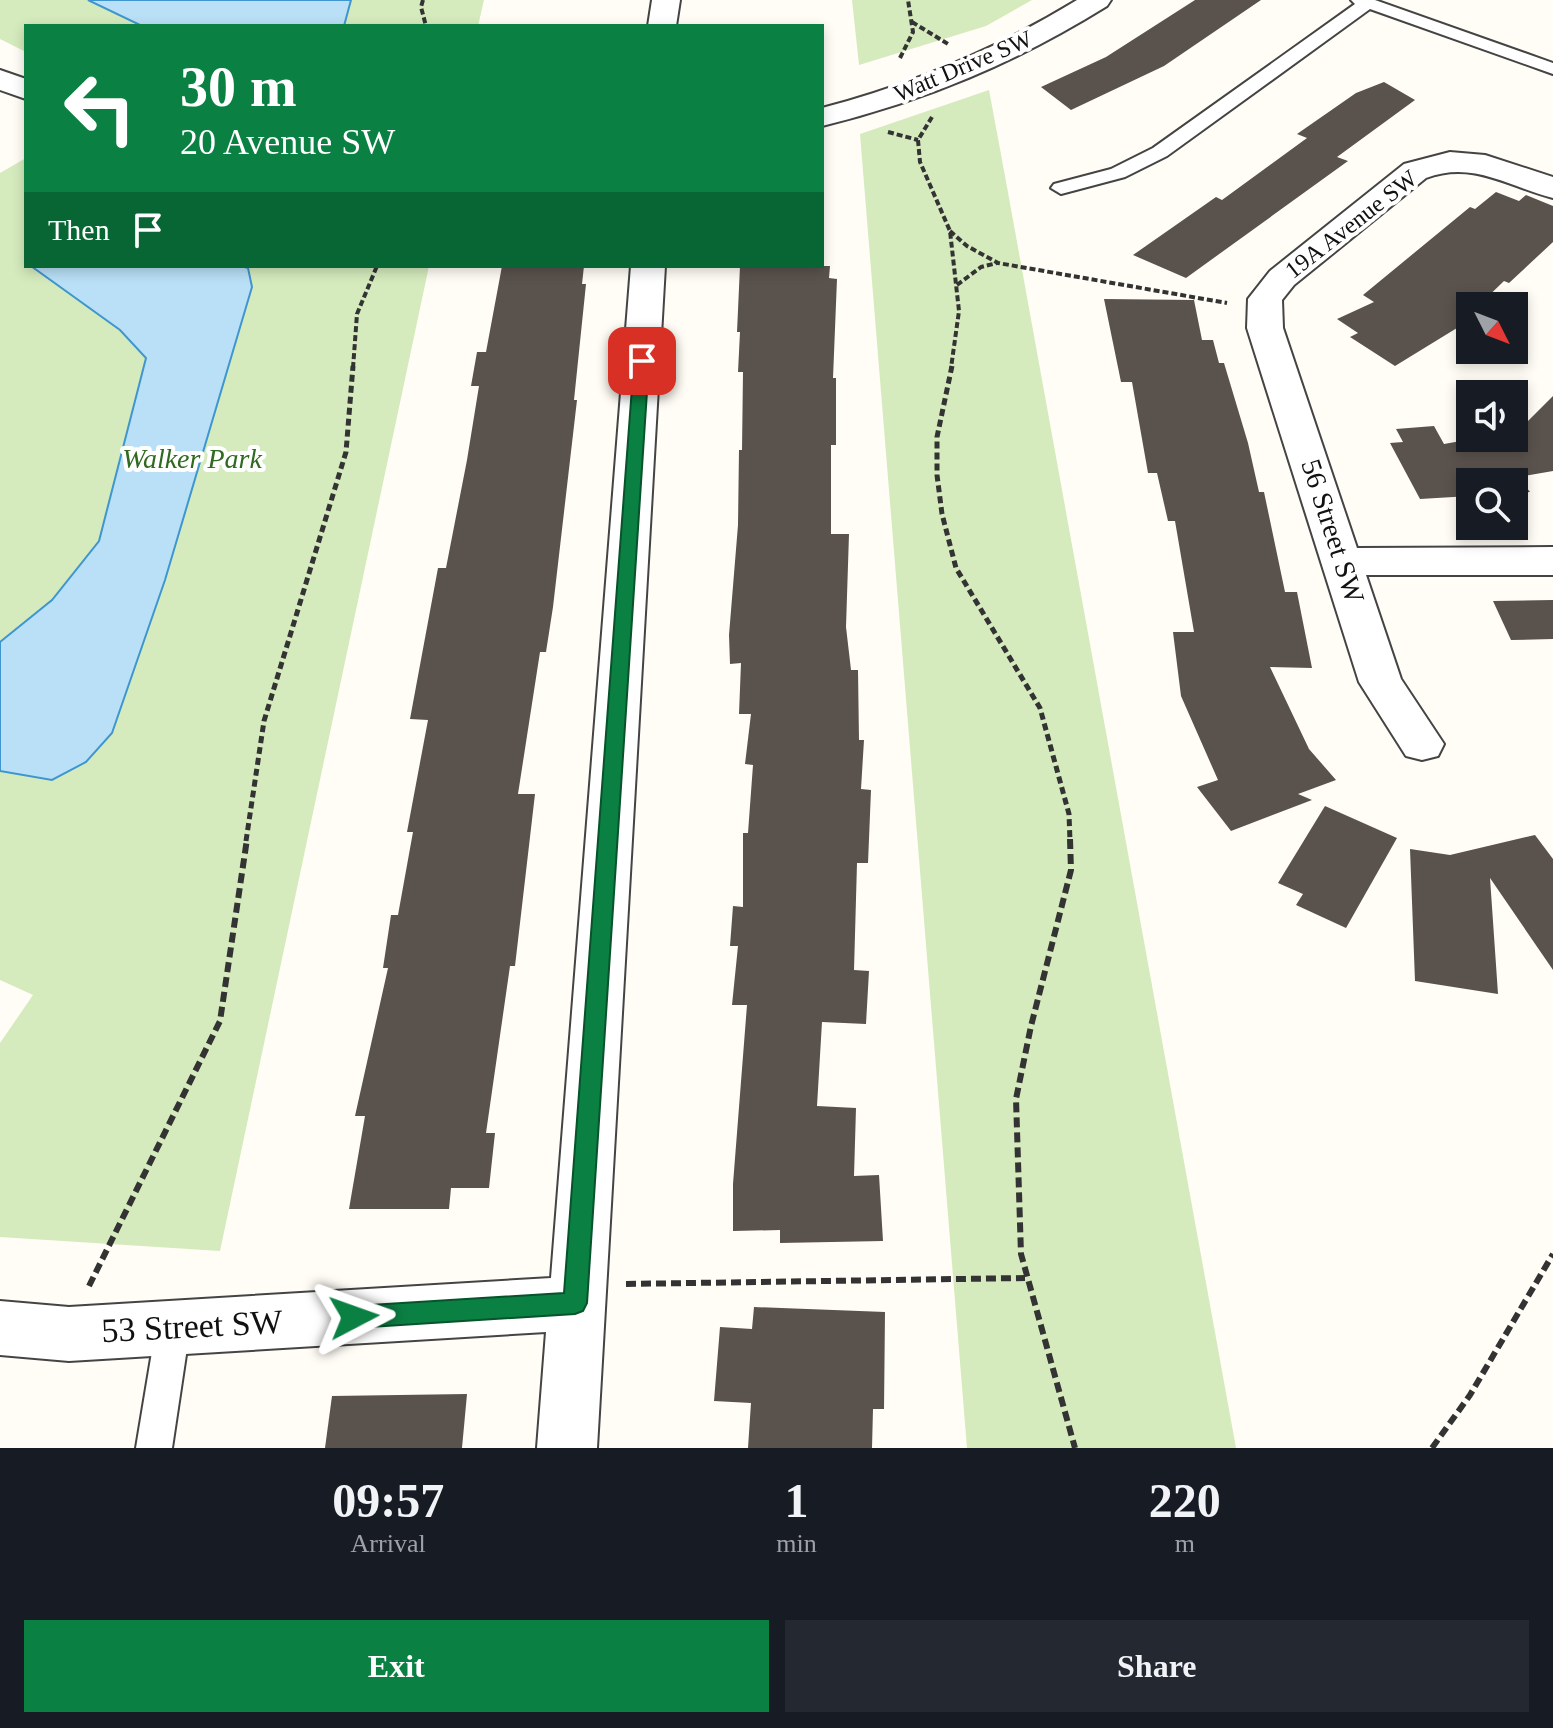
<!DOCTYPE html>
<style>
:root{--surface:#171b24;--page:#242831;--text:#f1f3f6;--muted:#9ea1a6;--accent:#0b8043}
body{margin:0;font-family:Georgia,serif;background:var(--page);color:var(--text);height:100vh;display:flex;flex-direction:column;font-size:30px;white-space:nowrap}
*{box-sizing:border-box;margin:0}
p{font-size:26px;color:var(--muted)}
.icon{flex:none;width:44px;height:44px;fill:none;stroke:currentColor;stroke-width:2;stroke-linecap:round;stroke-linejoin:round}
.map{position:relative;height:1448px;overflow:hidden}
.drawer{display:flex;flex-direction:column;background:var(--surface);flex:1}
.drawer>*{flex:none}
.top-card{position:absolute;left:24px;top:24px;width:800px;height:244px;border-radius:0px;box-shadow:0 4px 12px #0003;background:#0b8043;color:#fff;overflow:hidden}
.needle{width:52px;rotate:132deg}
.buttons{position:absolute;left:1456px;top:292px;display:grid;gap:16px}
.buttons a{display:grid;place-items:center;width:72px;height:72px;border-radius:0px;background:var(--surface);box-shadow:0 4px 12px #0003;font-size:40px}
.pin{position:absolute;display:grid;place-items:center;width:68px;height:68px;color:#fff;margin:-34px;border-radius:16px;box-shadow:0 4px 12px #0006}
.me{position:absolute;width:88px;margin:-44px;rotate:86deg;stroke-linejoin:round;filter:drop-shadow(0 0 6px #0008)}
.turn{display:flex;align-items:center;gap:28px;height:168px;padding:0 24px;font-size:36px}
.turn .icon{width:104px;height:104px;stroke-width:2.5}
.turn b{display:block;font-size:56px;line-height:68px}
.then{display:flex;align-items:center;height:76px;padding:0 24px;background:#0003;gap:16px;font-size:30px}
.eta{display:flex;justify-content:space-evenly;align-items:center;height:136px;text-align:center}
.eta b{font-size:48px;font-weight:700;line-height:56px}
.button{display:flex;gap:16px;margin-top:auto;padding:16px 24px}
.button a{flex:1;height:92px;border-radius:0px;background:var(--accent);color:#fff;font-size:32px;font-weight:700;line-height:92px;text-align:center}
.button a+a{background:var(--page);color:var(--text)}
.map>svg:first-child{display:block}
</style>
<div class="map">
<svg width="1553" height="1448" viewBox="0 0 1553 1448">
<rect width="100%" height="100%" fill="#fffdf5"/>
<!-- green -->
<g fill="#d5ebbd">
<path d="M 0,0 L 484,0 L 478,26 L 26,26 L 26,52 L 0,39 Z"/>
<path d="M 852,0 L 1032,0 L 986,26 L 859,65 Z"/>
<path d="M 989,90 L 1005,176 L 1236,1448 L 967,1448 L 860,134 Z"/>
<path d="M 26,158 L 26,266 L 429,266 L 220,1251 L 0,1237 L 0,1043 L 33,995 L 0,980 L 0,173 Z"/>
</g>
<!-- water -->
<g fill="#b9e0f7" stroke="#3f96cf" stroke-width="2">
<path d="M 88,0 L 351,0 L 344,26 L 142,26 Z"/>
<path d="M 31,266 L 241,266 L 248,268 L 252,287 L 165,580 L 112,733 L 86,762 L 52,780 L 0,771 L 0,642 L 52,600 L 99,541 L 146,358 L 120,330 Z"/>
</g>
<!-- building -->
<g fill="#5a524d">
<path d="M 1195,0 L 1261,0 L 1164,66 L 1071,110 L 1041,87 L 1106,57 Z"/>
<path d="M 1384,82 L 1415,100 L 1337,157 L 1348,161 L 1186,278 L 1133,255 L 1216,197 L 1222,200 L 1307,138 L 1297,134 L 1356,93 Z"/>
<path d="M 1496,192 L 1519,201 L 1526,195 L 1553,206 L 1553,242 L 1509,283 L 1504,281 L 1478,306 L 1470,306 L 1470,320 L 1395,366 L 1350,337 L 1358,333 L 1337,319 L 1374,302 L 1363,295 L 1470,207 L 1475,209 Z"/>
<path d="M 502,266 L 584,266 L 582,284 L 586,284 L 574,400 L 577,400 L 553,607 L 546,652 L 540,652 L 518,794 L 535,794 L 515,966 L 510,966 L 486,1133 L 495,1133 L 489,1188 L 451,1188 L 449,1209 L 349,1209 L 365,1116 L 355,1116 L 388,968 L 383,968 L 391,915 L 398,915 L 413,832 L 407,832 L 428,720 L 410,719 L 438,568 L 446,568 L 467,460 L 479,386 L 471,386 L 477,352 L 486,352 Z"/>
<path d="M 740,266 L 830,266 L 829,278 L 837,279 L 833,378 L 836,378 L 836,445 L 831,445 L 831,534 L 849,534 L 846,627 L 851,670 L 858,670 L 859,740 L 864,740 L 861,789 L 871,790 L 868,863 L 857,863 L 854,970 L 869,971 L 866,1024 L 822,1022 L 817,1106 L 856,1108 L 854,1176 L 879,1175 L 883,1241 L 780,1243 L 780,1230 L 733,1231 L 733,1184 L 747,1005 L 732,1005 L 738,946 L 730,946 L 733,906 L 743,907 L 743,833 L 748,833 L 753,765 L 745,764 L 751,714 L 739,714 L 741,663 L 730,664 L 729,635 L 738,525 L 739,450 L 742,450 L 743,372 L 738,372 L 740,332 L 737,332 Z"/>
<path d="M 1104,299 L 1194,300 L 1202,340 L 1213,340 L 1219,363 L 1224,363 L 1248,443 L 1259,492 L 1264,492 L 1285,592 L 1297,592 L 1312,668 L 1270,667 L 1309,749 L 1336,780 L 1298,794 L 1312,800 L 1231,831 L 1197,787 L 1218,780 L 1181,696 L 1173,632 L 1194,632 L 1175,521 L 1168,521 L 1157,473 L 1148,473 L 1132,382 L 1121,382 Z"/>
<path d="M 1553,396 L 1553,471 L 1518,477 L 1530,492 L 1514,493 L 1514,482 L 1470,482 L 1470,496 L 1420,499 L 1390,443 L 1403,442 L 1396,429 L 1434,426 L 1444,444 L 1478,438 L 1514,438 L 1514,426 L 1521,419 L 1528,421 Z"/>
<path d="M 1553,600 L 1553,639 L 1511,640 L 1493,601 Z"/>
<path d="M 1325,806 L 1397,838 L 1346,928 L 1296,905 L 1303,894 L 1278,883 Z"/>
<path d="M 1535,835 L 1553,859 L 1553,970 L 1490,878 L 1498,994 L 1415,981 L 1410,849 L 1450,855 Z"/>
<path d="M 754,1307 L 885,1312 L 884,1409 L 873,1409 L 872,1448 L 748,1448 L 751,1403 L 714,1401 L 720,1327 L 752,1329 Z"/>
<path d="M 467,1394 L 462,1448 L 325,1448 L 332,1396 Z"/>
</g>
<g fill="none" stroke-linecap="round" stroke-linejoin="round">
<defs>
<g id="service">
<path d="M 1351,0 L 1375,0 L 1553,63 L 1553,74 L 1370,9 L 1167,156 L 1125,177 L 1061,194 L 1051,188 L 1054,184 L 1111,169 L 1153,148 L 1355,4 Z"/>
<path d="M 173,1312 L 185,1317 L 190,1328 L 172,1448 L 136,1448 L 156,1328 L 161,1317 Z"/>
</g>
<g id="minor">
<path d="M 652,0 L 680,0 L 676,26 L 648,26 Z"/>
<path d="M 1450,152 L 1485,155 L 1553,177 L 1553,198 C 1509,187 1473,160 1426,178 L 1294,285 L 1282,300 L 1283,328 L 1357,548 L 1553,547 L 1553,575 L 1366,575 L 1401,679 L 1444,744 L 1438,756 L 1422,760 L 1406,756 L 1359,682 L 1247,328 L 1248,299 L 1270,271 L 1404,164 Z"/>
<path d="M 631,266 L 665,266 L 597,1448 L 537,1448 L 546,1332 L 69,1361 L 0,1355 L 0,1301 L 69,1307 L 551,1278 Z"/>
</g>
<g id="tertiary">
<path d="M 1077,0 L 1111,0 L 1107,6 C 1015,63 927,100 822,126 L 822,108 C 913,84 997,49 1077,0 Z"/>
<path d="M 0,70 L 26,79 L 26,99 L 0,90 Z"/>
</g>
</defs>
<!-- service casing -->
<use href="#service" stroke="#444" stroke-width="4"/>
<!-- minor casing -->
<use href="#minor" stroke="#444" stroke-width="4"/>
<!-- tertiary casing -->
<use href="#tertiary" stroke="#444" stroke-width="4"/>
<!-- path-far2 -->
<g stroke="#333" stroke-width="4" stroke-dasharray="6 3" stroke-linecap="butt">
<path d="M 423,0 L 421,7 L 426,26"/>
<path d="M 912,22 L 948,44"/>
<path d="M 900,58 L 913,32 L 908,0"/>
<path d="M 932,117 L 918,140 L 920,162 L 950,231 L 959,311 L 951,368"/>
<path d="M 888,132 L 918,140"/>
<path d="M 950,231 L 967,246 L 998,263 L 1227,303"/>
<path d="M 957,285 L 981,267 L 997,263"/>
<path d="M 353,368 L 357,314 L 377,266"/>
</g>
<!-- path-far1 -->
<g stroke="#333" stroke-width="5" stroke-dasharray="7 4" stroke-linecap="butt">
<path d="M 952,366 L 937,437 L 937,475 L 942,514 L 956,568 L 1040,708 L 1069,814 L 1070,841"/>
<path d="M 246,841 L 264,721 L 346,452 L 353,366"/>
</g>
<!-- path -->
<g stroke="#333" stroke-width="6" stroke-dasharray="10 5" stroke-linecap="butt">
<path d="M 1070,839 L 1071,870 L 1031,1026 L 1016,1099 L 1021,1254 L 1075,1448"/>
<path d="M 626,1284 L 1025,1278"/>
<path d="M 89,1286 L 220,1021 L 247,839"/>
<path d="M 1432,1448 L 1470,1395 L 1553,1254"/>
</g>
<!-- service -->
<use href="#service" fill="#fff" fill-rule="evenodd"/>
<!-- minor -->
<use href="#minor" fill="#fff" fill-rule="evenodd"/>
<!-- tertiary -->
<use href="#tertiary" fill="#fff" fill-rule="evenodd"/>
</g>
<!-- route -->
<path fill="#0b8043" stroke="#07532c" stroke-width="2" d="M 642,357 L 649,361 L 587,1303 L 583,1311 L 575,1314 L 354,1328 L 346,1325 L 342,1317 L 346,1309 L 354,1306 L 564,1293 L 634,361 Z"/>
<g text-anchor="middle" dominant-baseline="central" stroke-width="8" stroke-linejoin="round" paint-order="stroke">
<!-- far-street labels -->
<g font-size="24" fill="#111" stroke="#fff">
<text transform="translate(963 66) rotate(-23)">Watt Drive SW</text>
<text transform="translate(1351 224) rotate(-38)">19A Avenue SW</text>
</g>
<!-- park labels -->
<g font-size="28" font-style="italic" fill="#2f6b1f" stroke="#fff">
<text x="192" y="458">Walker Park</text>
</g>
<!-- street labels -->
<g font-size="28" fill="#111" stroke="#fff">
<text transform="translate(1333 531) rotate(72)">56 Street SW</text>
</g>
<!-- near-street labels -->
<g font-size="34" fill="#111" stroke="#fff">
<text transform="translate(192 1326) rotate(-3)">53 Street SW</text>
</g>
</g>
</svg>
<div class="buttons">
<a><svg class="needle" viewBox="-14 -14 28 28"><path d="M0-13l5 13h-10z" fill="#e53935"/><path d="M0 13l5-13h-10z" fill="#9ea1a6"/></svg></a>
<a><svg class="icon" aria-label="sound" viewBox="0 0 24 24"><path d="M4 9h4l5-4v14l-5-4H4zM17 9q2 3 0 6"/></svg></a>
<a><svg class="icon" aria-label="search" viewBox="0 0 24 24"><circle cx="10" cy="10" r="6"/><path d="M15 15l6 6"/></svg></a>
</div>
<div class="pin" style="left:642px;top:361px;background:#d93025"><svg class="icon" aria-label="arrive" viewBox="0 0 24 24"><path d="M6 21V4h12l-3 4 3 4H6"/></svg></div>
<svg class="me" style="left:354px;top:1317px" viewBox="-20 -20 40 40"><path d="M0-17L14 15 0 8-14 15z" fill="#0b8043" stroke="#fff" stroke-width="4"/></svg>
<div class="top-card">
<div class="turn"><svg class="icon" aria-label="left" viewBox="0 0 24 24"><path d="M17 20v-9H6M10 6l-5 5 5 5"/></svg><div><b>30 m</b>20 Avenue SW</div></div>
<div class="then">Then<svg class="icon" aria-label="arrive" viewBox="0 0 24 24"><path d="M6 21V4h12l-3 4 3 4H6"/></svg></div>
</div>
</div>
<section class="drawer">
<div class="eta">
<div><b>09:57</b><p>Arrival</p></div>
<div><b>1</b><p>min</p></div>
<div><b>220</b><p>m</p></div>
</div>
<div class="button"><a>Exit</a><a>Share</a></div>
</section>
